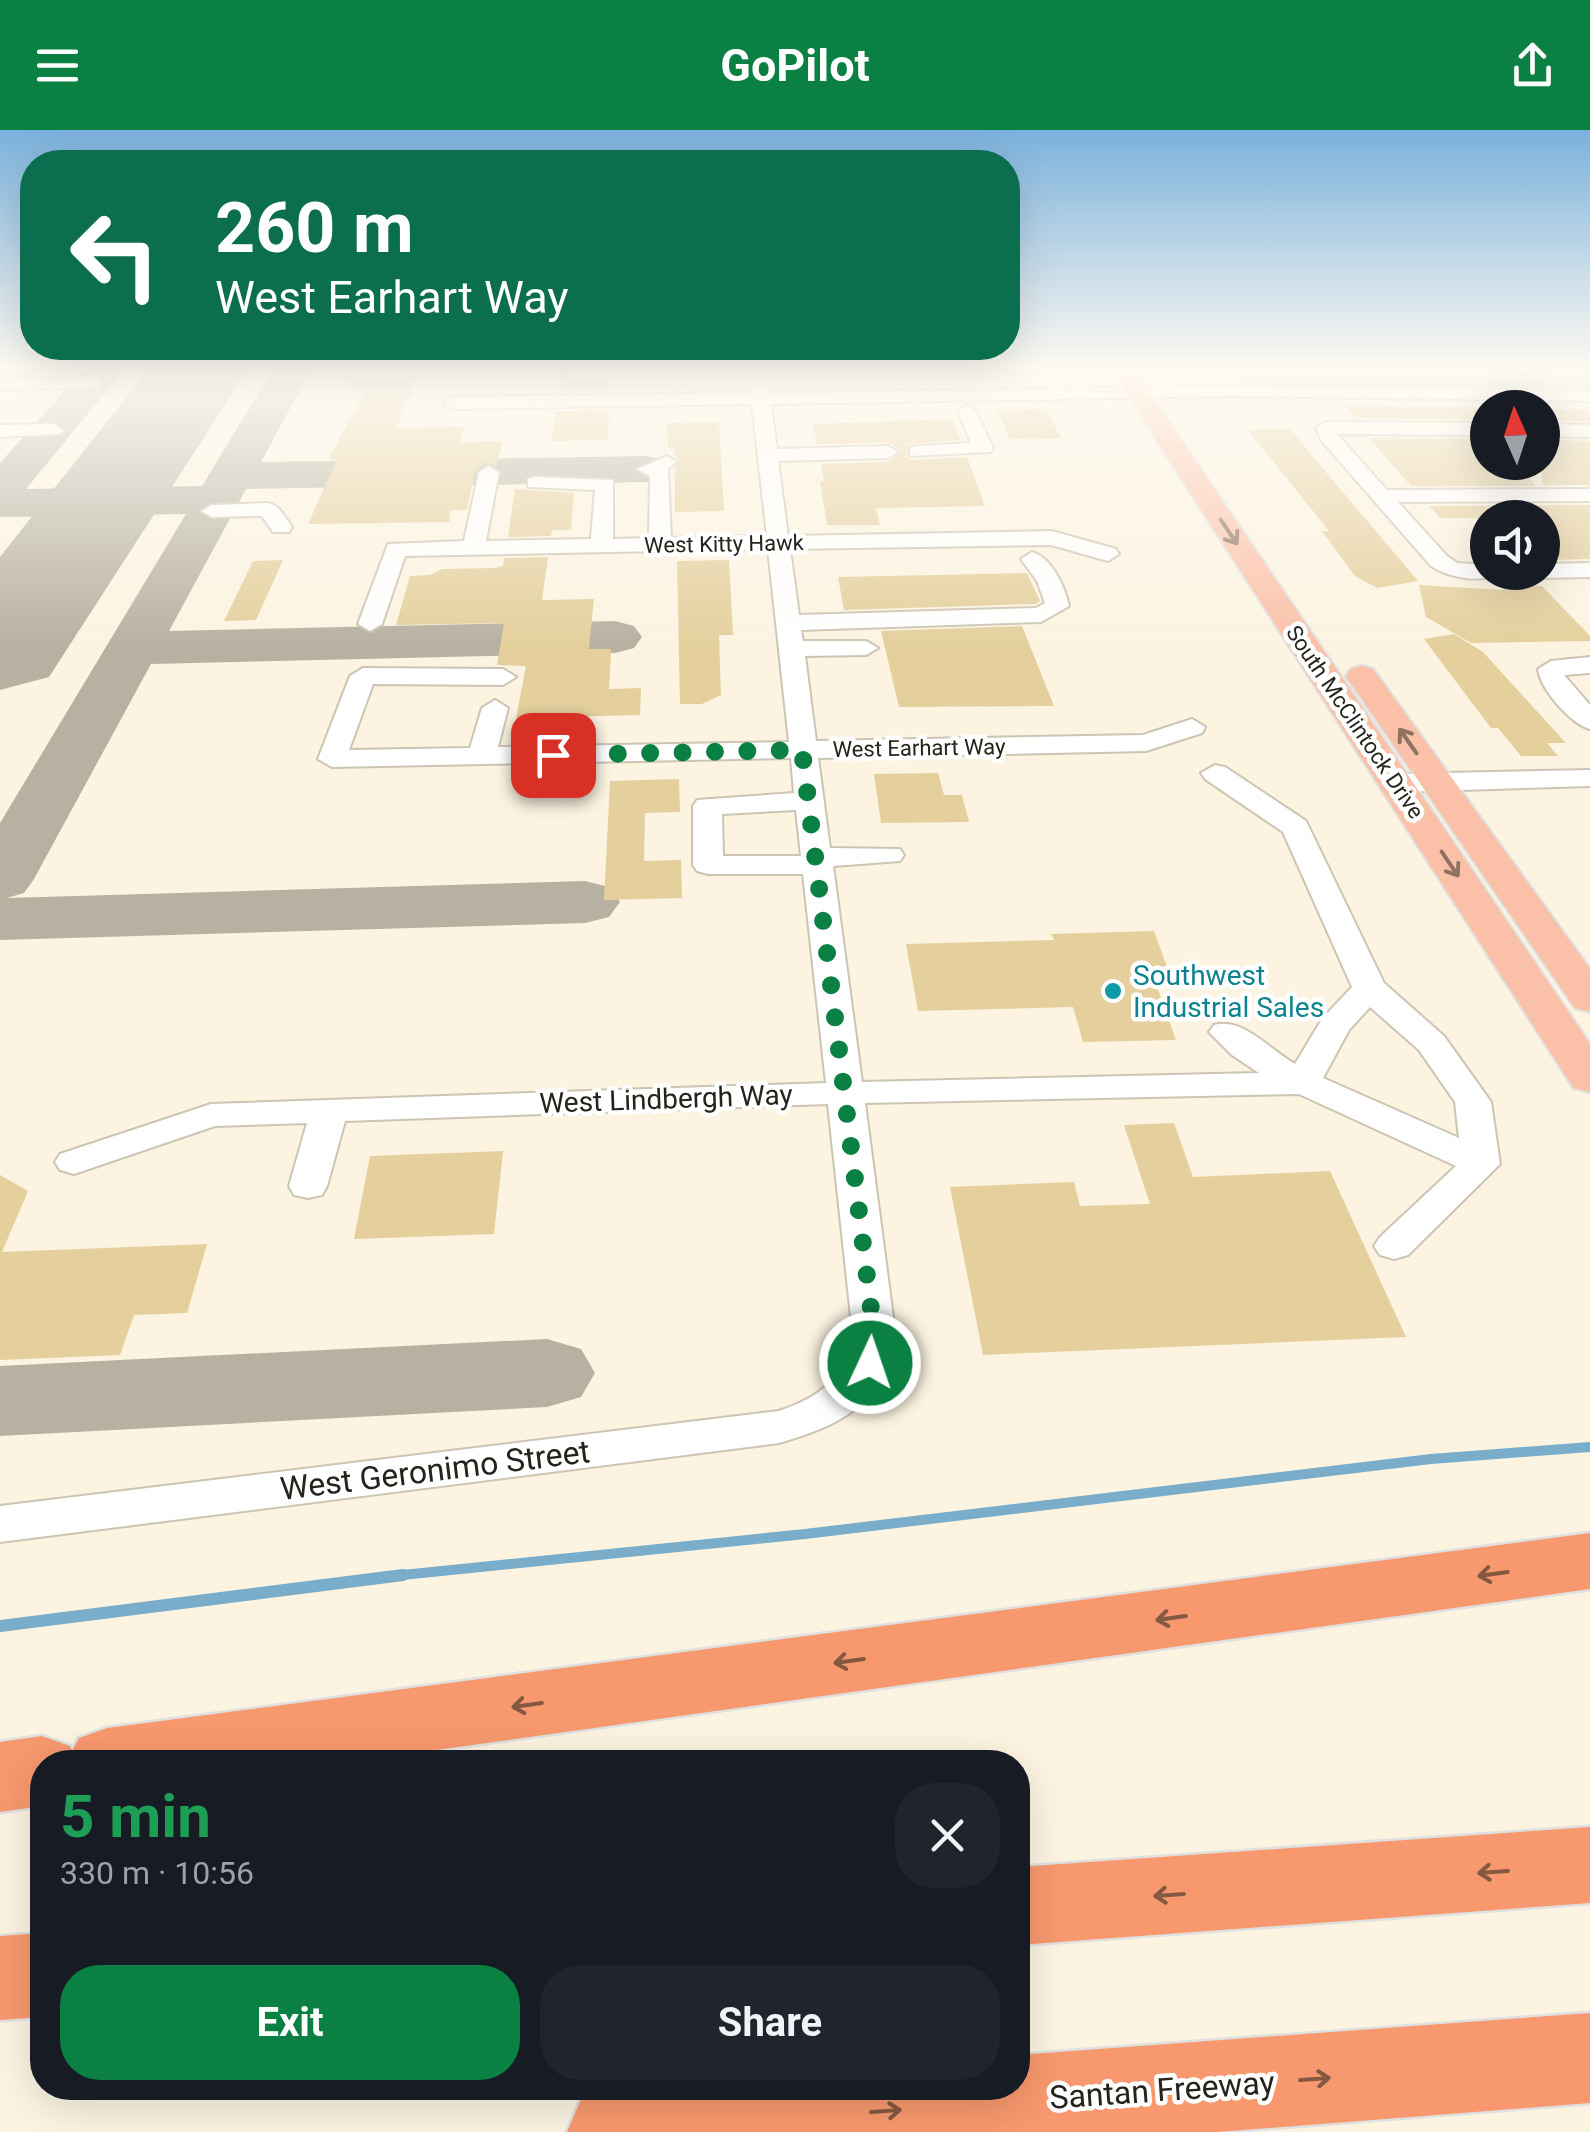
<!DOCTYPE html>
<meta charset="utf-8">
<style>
:root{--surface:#171b24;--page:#20242c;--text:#f1f3f6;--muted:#9ea1a6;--accent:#0b8043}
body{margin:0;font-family:Roboto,sans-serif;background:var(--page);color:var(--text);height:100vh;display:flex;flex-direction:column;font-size:38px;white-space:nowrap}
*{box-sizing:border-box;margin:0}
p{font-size:32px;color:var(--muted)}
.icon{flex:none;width:55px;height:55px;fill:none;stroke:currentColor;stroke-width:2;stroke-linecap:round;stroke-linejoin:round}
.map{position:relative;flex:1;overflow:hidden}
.sheet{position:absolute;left:30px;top:1620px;width:1000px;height:350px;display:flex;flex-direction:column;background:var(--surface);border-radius:40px;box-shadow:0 10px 40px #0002}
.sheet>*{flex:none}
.banner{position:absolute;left:20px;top:20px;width:1000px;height:210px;border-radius:40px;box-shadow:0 10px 40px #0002;background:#0b6e4f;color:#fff;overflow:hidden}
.needle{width:65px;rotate:357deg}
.buttons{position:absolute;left:1470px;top:260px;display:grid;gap:20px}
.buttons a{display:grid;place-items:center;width:90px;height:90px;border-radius:50%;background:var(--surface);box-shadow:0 10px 40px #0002;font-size:50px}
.pin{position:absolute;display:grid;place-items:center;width:85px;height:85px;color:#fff;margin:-42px;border-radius:20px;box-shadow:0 5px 15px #0006}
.me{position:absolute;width:110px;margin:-55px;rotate:3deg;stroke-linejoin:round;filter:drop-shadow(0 0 8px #0008)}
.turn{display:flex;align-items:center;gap:35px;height:210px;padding:0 30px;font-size:45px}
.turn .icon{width:130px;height:130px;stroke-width:2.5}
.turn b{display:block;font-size:70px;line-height:85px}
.round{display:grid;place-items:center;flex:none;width:105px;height:105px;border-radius:40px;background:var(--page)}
.summary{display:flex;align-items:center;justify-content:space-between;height:170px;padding:0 30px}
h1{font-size:60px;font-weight:700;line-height:75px;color:#1e9e55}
.cta{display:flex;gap:20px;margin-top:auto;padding:20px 30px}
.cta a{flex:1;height:115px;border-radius:40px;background:var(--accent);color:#fff;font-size:40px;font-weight:700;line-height:115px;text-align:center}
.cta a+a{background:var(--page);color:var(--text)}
header{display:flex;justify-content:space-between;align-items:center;height:130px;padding:0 30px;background:var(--accent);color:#fff;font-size:45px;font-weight:700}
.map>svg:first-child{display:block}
</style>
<header><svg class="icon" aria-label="menu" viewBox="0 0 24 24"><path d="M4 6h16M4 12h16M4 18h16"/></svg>GoPilot<svg class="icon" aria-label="share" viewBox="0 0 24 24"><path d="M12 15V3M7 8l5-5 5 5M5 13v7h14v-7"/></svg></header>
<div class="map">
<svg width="1590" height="2002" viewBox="0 0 1590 2002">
<rect width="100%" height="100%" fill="#fcf4e1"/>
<!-- green -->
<path fill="#b2d7bf" d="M 1334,236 L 1590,236 L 1590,260 L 1237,255 L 1234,250 L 1302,245 Z"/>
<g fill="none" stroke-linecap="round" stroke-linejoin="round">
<!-- stream-far1 -->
<path stroke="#79adca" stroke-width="10" d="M 383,1447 L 805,1404 L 1431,1329 L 1590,1317"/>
<!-- stream -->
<path stroke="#79adca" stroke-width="12" d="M 0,1496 L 403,1445"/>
<!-- taxiway -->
<g fill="#b7b1a2" fill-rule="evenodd">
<path d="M 87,236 L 127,236 L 26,359 L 202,356 L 275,236 L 313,236 L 261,332 L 647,326 L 663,330 L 669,339 L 663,348 L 647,352 L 246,359 L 169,501 L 615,491 L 634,496 L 642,507 L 634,518 L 615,523 L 151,534 L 34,749 L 24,763 L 7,768 L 585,751 L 609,757 L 620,772 L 609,787 L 585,793 L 0,810 L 0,693 L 186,384 L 0,387 L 0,333 Z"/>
<path d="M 547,1209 L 581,1219 L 595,1243 L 581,1267 L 547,1277 L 0,1306 L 0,1236 Z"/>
</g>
<!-- runway -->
<path fill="#b7b1a2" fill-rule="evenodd" d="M 151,236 L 250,236 L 49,547 L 0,560 L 0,427 Z"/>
</g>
<!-- building -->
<g fill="#e4cf9d">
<path d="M 354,236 L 423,236 L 396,298 L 464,297 L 459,312 L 503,311 L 496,336 L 487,333 L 475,341 L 467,380 L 451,380 L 449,392 L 308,394 L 337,329 L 329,329 L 365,260 L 342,260 Z"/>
<path d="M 563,240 L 610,240 L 609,261 L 560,262 Z"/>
<path d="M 1347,276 L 1488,278 L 1488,289 L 1355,288 Z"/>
<path d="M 1046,279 L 1061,308 L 1010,309 L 997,280 Z"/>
<path d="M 1542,279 L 1590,281 L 1590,291 L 1542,290 Z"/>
<path d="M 609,280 L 608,310 L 551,311 L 556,281 Z"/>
<path d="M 952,289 L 960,310 L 909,314 L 906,326 L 910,330 L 967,327 L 985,376 L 876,378 L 880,395 L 827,395 L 820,351 L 824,351 L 821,334 L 888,332 L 902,321 L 888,312 L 817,314 L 813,294 Z"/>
<path d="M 719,292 L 724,381 L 675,382 L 675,338 L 680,331 L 675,326 L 674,317 L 668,317 L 667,293 Z"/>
<path d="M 1291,299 L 1314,328 L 1418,451 L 1377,458 L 1355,446 L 1322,401 L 1329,401 L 1248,300 Z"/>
<path d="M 1369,308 L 1488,309 L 1488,336 L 1520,337 L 1536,356 L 1411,356 Z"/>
<path d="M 1542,310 L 1590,311 L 1590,355 L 1542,355 Z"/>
<path d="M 515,359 L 574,363 L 571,400 L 552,400 L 551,406 L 508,407 Z"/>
<path d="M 1590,375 L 1590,429 L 1552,430 L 1542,421 L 1542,388 L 1440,388 L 1429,376 Z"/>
<path d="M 548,427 L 542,470 L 594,469 L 589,519 L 611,519 L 609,559 L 641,558 L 640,585 L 516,588 L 526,536 L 497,535 L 504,493 L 396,495 L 410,446 L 430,445 L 442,439 L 494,438 L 503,436 L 504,428 Z"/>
<path d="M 283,430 L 256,490 L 224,491 L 253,431 Z"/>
<path d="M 729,430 L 733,505 L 719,505 L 721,565 L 702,574 L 680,574 L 677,431 Z"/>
<path d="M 1027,443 L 1040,471 L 1035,474 L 844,480 L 838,447 Z"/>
<path d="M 1419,455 L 1504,460 L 1500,456 L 1542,456 L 1590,506 L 1590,511 L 1471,513 L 1426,487 Z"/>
<path d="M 1022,496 L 1054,576 L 899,577 L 881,501 Z"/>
<path d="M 1454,504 L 1483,522 L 1566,613 L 1547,613 L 1558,626 L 1521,626 L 1498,598 L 1491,598 L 1424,509 Z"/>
<path d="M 938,643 L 944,665 L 962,665 L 969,692 L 881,693 L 874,644 Z"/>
<path d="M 679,649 L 680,682 L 645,683 L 644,731 L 681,730 L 682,768 L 604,770 L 610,651 Z"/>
<path d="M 1154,801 L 1170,845 L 1153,845 L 1176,910 L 1083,912 L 1073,877 L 918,881 L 906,814 L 1054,810 L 1051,804 Z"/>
<path d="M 1174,993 L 1193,1047 L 1330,1041 L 1406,1207 L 983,1225 L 950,1057 L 1074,1052 L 1080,1076 L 1150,1074 L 1124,995 Z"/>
<path d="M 503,1021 L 494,1104 L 354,1109 L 370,1026 Z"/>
<path d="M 0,1045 L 28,1061 L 2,1122 L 207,1114 L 187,1183 L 134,1185 L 120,1225 L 0,1230 Z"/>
</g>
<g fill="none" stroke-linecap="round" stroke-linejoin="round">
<defs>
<g id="minor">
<path d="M 748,236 L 766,236 L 769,263 L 1232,256 L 1590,261 L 1590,271 L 1232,266 L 771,274 L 777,319 L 888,316 L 898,322 L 888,328 L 778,331 L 788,406 L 1052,401 L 1116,419 L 1119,424 L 1108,431 L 1051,415 L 790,419 L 799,485 L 1036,478 L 1045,473 L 1037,451 L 1021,429 L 1032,422 C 1052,428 1065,457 1069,476 L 1041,492 L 801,500 L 803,511 L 866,511 L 878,518 L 866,525 L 805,526 L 816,611 L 1143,605 L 1192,589 L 1205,597 L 1202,603 L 1146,621 L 818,628 L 830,718 L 900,719 L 904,725 L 900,731 L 833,736 L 862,952 L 1259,943 L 1232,925 L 1209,902 L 1214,895 C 1243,887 1270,920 1295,934 L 1322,889 L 1352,857 L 1283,702 L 1205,649 L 1201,643 L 1215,635 L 1225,637 L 1306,691 L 1384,853 L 1444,906 L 1491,972 L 1500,1034 L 1408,1125 L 1394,1129 L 1380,1125 L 1374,1116 L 1380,1107 L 1456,1036 L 1299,964 L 865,973 L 893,1187 C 890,1269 852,1292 779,1313 L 0,1412 L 0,1376 L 779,1281 C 832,1263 847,1242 851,1187 L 828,974 L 345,991 L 327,1056 L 322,1065 L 308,1068 L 294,1065 L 289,1056 L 307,993 L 215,996 L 74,1044 L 60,1040 L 55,1032 L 60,1024 L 211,974 L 826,953 L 803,744 L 708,744 L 697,741 L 693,735 L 693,676 L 697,670 L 794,663 L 791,628 L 332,637 L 318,629 L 350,546 L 363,538 L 503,539 L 516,547 L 503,555 L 373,554 L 349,620 L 470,618 L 482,578 L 495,570 L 508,578 L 498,617 L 789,612 L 768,419 L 405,426 L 382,494 L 370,501 L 358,494 L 388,414 L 464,411 L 479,342 L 489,336 L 499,342 L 486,411 L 591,409 L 595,360 L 528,357 L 528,349 L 535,347 L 613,350 L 613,409 L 649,408 L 650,346 L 637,339 L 667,326 L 677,332 L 668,338 L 671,408 L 767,406 L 752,274 L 453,279 L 444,273 L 453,267 L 751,263 ZM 796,680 L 801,726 L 723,726 L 722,684 ZM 1370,877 L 1419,920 L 1455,972 L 1459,1008 L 1323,948 L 1349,900 Z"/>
<path d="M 94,248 L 100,249 L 100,257 L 0,260 L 0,250 Z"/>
<path d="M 967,275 L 976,281 L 993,318 L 990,322 L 910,326 L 910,318 L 917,316 L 971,313 L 958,281 Z"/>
<path d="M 1326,292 L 1488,293 L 1488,305 L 1337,304 L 1387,360 L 1590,359 L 1590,371 L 1398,372 L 1447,426 L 1457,433 L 1488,435 L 1488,442 L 1499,442 C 1482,455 1448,447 1431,436 L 1321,310 L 1316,298 Z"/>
<path d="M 53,294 L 63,300 L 60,304 L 0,307 L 0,295 Z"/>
<path d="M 1542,294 L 1590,295 L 1590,307 L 1542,306 Z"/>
<path d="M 268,373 C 279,375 285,387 292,397 L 289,402 L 273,402 L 262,386 L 212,387 L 201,381 L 212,375 Z"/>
<path d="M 1590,433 L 1590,447 L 1542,448 L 1532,442 L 1542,442 L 1542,434 Z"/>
<path d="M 1590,527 L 1590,543 L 1564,545 L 1590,575 L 1590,599 C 1571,594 1540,559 1538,539 L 1551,531 Z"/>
<path d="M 1590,640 L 1590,656 L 1396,662 L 1386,659 L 1382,653 L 1386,647 L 1396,644 Z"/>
</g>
<g id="major">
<path d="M 1109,236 L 1131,236 L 1590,914 L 1590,962 L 1574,958 L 1567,948 Z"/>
<path d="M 1362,536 L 1373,539 L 1590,839 L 1590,882 L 1575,878 L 1346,546 L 1351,539 Z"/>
</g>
<g id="highway">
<path d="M 1590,1403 L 1590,1459 L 350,1632 L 42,1632 L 42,1676 L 0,1682 L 0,1612 L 42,1606 L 70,1616 L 72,1621 L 79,1608 L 107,1598 Z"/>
<path d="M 1590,1697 L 1590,1773 L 1018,1815 L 1018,1737 Z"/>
<path d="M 42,1803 L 42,1887 L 0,1890 L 0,1806 Z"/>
<path d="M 1590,1883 L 1590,1973 L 1217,2002 L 567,2002 L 581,1969 L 608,1958 L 1018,1958 L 1018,1925 Z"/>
</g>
</defs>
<!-- minor casing -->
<use href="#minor" stroke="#cdc5b3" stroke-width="4"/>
<!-- major casing -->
<use href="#major" stroke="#e0e0df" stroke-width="4"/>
<!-- highway casing -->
<use href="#highway" stroke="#e0e0df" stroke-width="5"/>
<!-- minor -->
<use href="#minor" fill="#fff" fill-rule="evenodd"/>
<!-- major -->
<use href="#major" fill="#fbc1a8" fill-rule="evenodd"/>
<!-- highway -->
<use href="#highway" fill="#f8986e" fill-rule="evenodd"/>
</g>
<!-- one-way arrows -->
<defs><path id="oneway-shaft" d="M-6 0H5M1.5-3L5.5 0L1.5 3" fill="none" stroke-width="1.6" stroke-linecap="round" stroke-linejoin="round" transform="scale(2.5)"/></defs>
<g stroke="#907262">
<use href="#oneway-shaft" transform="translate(1229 402) rotate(56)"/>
<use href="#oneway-shaft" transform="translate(1408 611) rotate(-125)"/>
<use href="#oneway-shaft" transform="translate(1450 734) rotate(56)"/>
</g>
<g stroke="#845841">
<use href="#oneway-shaft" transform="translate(1493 1444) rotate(172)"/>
<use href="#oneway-shaft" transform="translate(1171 1488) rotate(172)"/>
<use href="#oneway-shaft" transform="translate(849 1531) rotate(172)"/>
<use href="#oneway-shaft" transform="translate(527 1575) rotate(172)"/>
<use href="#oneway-shaft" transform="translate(1493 1742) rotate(176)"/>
<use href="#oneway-shaft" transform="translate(1169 1765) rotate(176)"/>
<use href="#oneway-shaft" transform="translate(1315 1949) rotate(-4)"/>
<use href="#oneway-shaft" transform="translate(886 1981) rotate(-4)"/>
</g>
<!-- sky -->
<linearGradient id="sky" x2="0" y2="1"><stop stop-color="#7bb1dc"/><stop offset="0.46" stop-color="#fefaf2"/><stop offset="1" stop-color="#fefaf2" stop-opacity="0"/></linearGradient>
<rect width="1590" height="517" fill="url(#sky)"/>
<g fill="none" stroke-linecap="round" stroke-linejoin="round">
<!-- route -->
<path stroke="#0b8043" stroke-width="18" stroke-dasharray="0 32.4" d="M 553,625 L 802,620 L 872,1187 L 870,1233"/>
</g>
<!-- markers -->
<circle fill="#0f9aa8" stroke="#fff" stroke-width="4" cx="1113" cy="861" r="10"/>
<g text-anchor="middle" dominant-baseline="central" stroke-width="9" stroke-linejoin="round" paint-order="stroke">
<!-- far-street labels -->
<g font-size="22" fill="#25231c" stroke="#fff">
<text transform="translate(724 414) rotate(-1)">West Kitty Hawk</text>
<text transform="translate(1355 592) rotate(56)">South McClintock Drive</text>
<text transform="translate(919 618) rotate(-1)">West Earhart Way</text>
</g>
<!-- culture labels -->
<g font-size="28" fill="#0d838f" stroke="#fff" text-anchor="start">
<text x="1133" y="845">Southwest<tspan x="1133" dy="32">Industrial Sales</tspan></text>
</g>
<!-- street labels -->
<g font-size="28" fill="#25231c" stroke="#fff">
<text transform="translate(666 969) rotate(-2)">West Lindbergh Way</text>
</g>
<!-- near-street labels -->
<g font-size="32" fill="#25231c" stroke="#fff">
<text transform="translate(435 1340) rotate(-7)">West Geronimo Street</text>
<text transform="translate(1162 1960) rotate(-4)">Santan Freeway</text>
</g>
</g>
</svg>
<div class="buttons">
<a><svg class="needle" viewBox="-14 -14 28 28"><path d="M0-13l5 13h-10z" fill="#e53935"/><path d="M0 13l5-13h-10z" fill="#9ea1a6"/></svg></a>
<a><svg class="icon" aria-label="sound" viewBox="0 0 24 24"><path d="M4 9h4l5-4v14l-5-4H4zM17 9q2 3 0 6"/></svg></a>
</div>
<div class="pin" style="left:553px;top:625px;background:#d93025"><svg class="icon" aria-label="arrive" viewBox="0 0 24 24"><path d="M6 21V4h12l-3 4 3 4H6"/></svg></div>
<svg class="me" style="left:870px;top:1233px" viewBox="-20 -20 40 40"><circle r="17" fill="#0b8043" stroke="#fff" stroke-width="3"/><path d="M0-11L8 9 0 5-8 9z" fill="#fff"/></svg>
<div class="banner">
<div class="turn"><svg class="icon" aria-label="left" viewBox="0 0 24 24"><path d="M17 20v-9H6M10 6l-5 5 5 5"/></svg><div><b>260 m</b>West Earhart Way</div></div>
</div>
<section class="sheet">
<div class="summary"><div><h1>5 min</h1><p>330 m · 10:56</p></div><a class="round"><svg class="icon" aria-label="close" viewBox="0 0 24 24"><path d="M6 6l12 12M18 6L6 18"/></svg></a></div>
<div class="cta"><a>Exit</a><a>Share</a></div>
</section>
</div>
